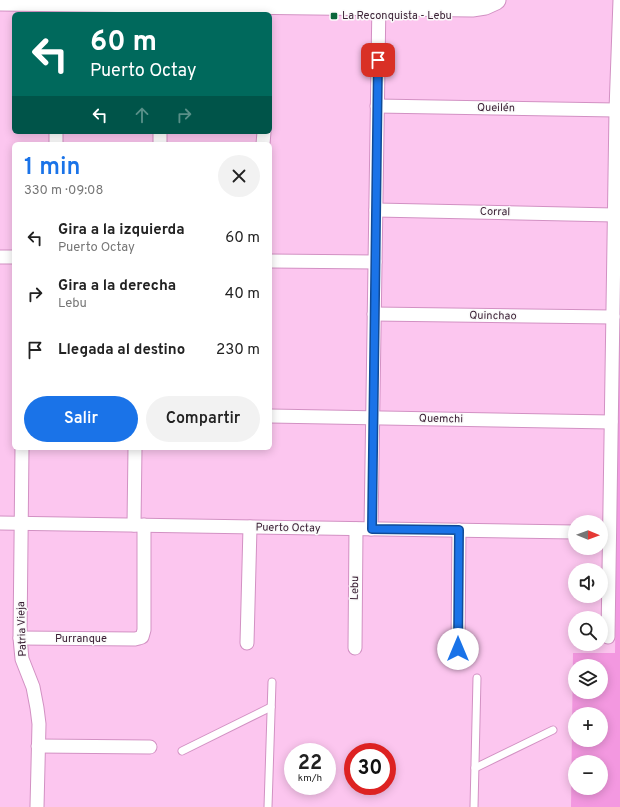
<!DOCTYPE html>
<html lang="es">
<meta charset="utf-8">
<style>
:root{--surface:#fff;--page:#f2f2f2;--text:#222;--muted:#767676;--accent:#1a73e8}
body{margin:0;font-family:Overpass,sans-serif;background:var(--page);color:var(--text);height:100vh;display:flex;flex-direction:column;font-size:15px;white-space:nowrap}
*{box-sizing:border-box;margin:0}
p{font-size:13px;color:var(--muted)}
.icon{flex:none;width:22px;height:22px;fill:none;stroke:currentColor;stroke-width:2;stroke-linecap:round;stroke-linejoin:round}
.map{position:relative;flex:1;overflow:hidden}
.drawer{position:absolute;left:12px;top:142px;width:260px;height:308px;display:flex;flex-direction:column;background:var(--surface);border-radius:6px;box-shadow:0 2px 10px #0003}
.drawer>*{flex:none}
.banner{position:absolute;left:12px;top:12px;width:260px;height:122px;border-radius:6px;box-shadow:0 2px 10px #0003;background:#00695c;color:#fff;overflow:hidden}
.needle{width:26px;rotate:91deg}
.fabs{position:absolute;left:568px;top:515px;display:grid;gap:8px}
.fabs a{display:grid;place-items:center;width:40px;height:40px;border-radius:50%;background:var(--surface);box-shadow:0 2px 10px #0003;font-size:20px}
.speed{position:absolute;left:284px;top:743px;display:flex;gap:8px;font-size:20px;font-weight:700;text-align:center}
.speed>*{display:grid;place-content:center;width:52px;height:52px;border-radius:50%;background:var(--surface);box-shadow:0 2px 10px #0003;line-height:1}
.speed small{font-size:10px;font-weight:400}
.speed .limit{border:6px solid #d22;background:#fff;color:#111}
.pin{position:absolute;display:grid;place-items:center;width:34px;height:34px;color:#fff;margin:-17px;border-radius:8px;box-shadow:0 2px 6px #0006}
.me{position:absolute;width:44px;margin:-22px;rotate:0deg;stroke-linejoin:round;filter:drop-shadow(0 0 3px #0008)}
.turn{display:flex;align-items:center;gap:14px;height:84px;padding:0 12px;font-size:18px}
.turn .icon{width:52px;height:52px;stroke-width:2.5}
.turn b{display:block;font-size:28px;line-height:34px}
.lanes{display:flex;align-items:center;height:38px;padding:0 12px;background:#0003;justify-content:center;gap:20px;direction:ltr}
.lanes .off{opacity:.35}
.round{display:grid;place-items:center;flex:none;width:42px;height:42px;border-radius:21px;background:var(--page)}
.head{display:flex;align-items:center;justify-content:space-between;height:68px;padding:0 12px}
h1{font-size:24px;font-weight:600;line-height:30px;color:var(--accent)}
.button{display:flex;gap:8px;margin-top:auto;padding:8px 12px}
.button a{flex:1;height:46px;border-radius:24px;background:var(--accent);color:#fff;font-size:16px;font-weight:600;line-height:46px;text-align:center}
.button a+a{background:var(--page);color:var(--text)}
ul{padding:0;list-style:none}
li{display:flex;align-items:center;gap:12px;height:56px;padding:0 12px}
li div{flex:1}
li b{display:block;font-size:15px}
li em{font-style:normal}
.map>svg:first-child{display:block}
</style>
<div class="map">
<svg width="620" height="807" viewBox="0 0 620 807">
<rect width="100%" height="100%" fill="#fcc6ef"/>
<!-- green -->
<path fill="#f398e0" fill-rule="evenodd" d="M 620,280 L 620,807 L 571,807 L 573,653 L 615,653 ZM 575,666 L 601,666 L 601,692 L 575,692 ZM 575,714 L 601,714 L 601,740 L 575,740 ZM 575,762 L 601,762 L 601,788 L 575,788 Z"/>
<g fill="none" stroke-linecap="round" stroke-linejoin="round">
<defs>
<g id="lane">
<path d="M 182,751 L 271,707"/>
<path d="M 475,768 L 553,730"/>
<path d="M 268,807 L 272,682"/>
<path d="M 474,807 L 477,678"/>
</g>
<g id="street">
<path d="M 377,106 L 616,110"/>
<path d="M 56,144 L 56,132"/>
<path d="M 160,144 L 160,132"/>
<path d="M 263,144 L 264,132"/>
<path d="M 376,210 L 614,215"/>
<path d="M 0,257 L 14,257"/>
<path d="M 270,261 L 375,262"/>
<path d="M 374,314 L 613,317"/>
<path d="M 270,416 L 611,422"/>
<path d="M 22,448 L 20,638 L 22,659 L 33,687 L 37,708 L 39,724 L 37,807"/>
<path d="M 0,523 L 575,532"/>
<path d="M 134,525 L 135,448"/>
<path d="M 371,529 L 379,0"/>
<path d="M 608,637 L 616,110 L 620,0"/>
<path d="M 20,638 L 135,639 L 139,638 L 142,637 L 144,630 L 144,525"/>
<path d="M 247,643 L 250,527"/>
<path d="M 355,648 L 356,529"/>
<path d="M 458,649 L 459,530"/>
<path d="M 38,746 L 150,747"/>
</g>
<path id="secondary" d="M 0,1 L 472,7 L 485,5 L 496,0"/>
</defs>
<!-- lane casing -->
<use href="#lane" stroke="#d291c3" stroke-width="9"/>
<!-- street casing -->
<use href="#street" stroke="#d291c3" stroke-width="15"/>
<!-- secondary casing -->
<use href="#secondary" stroke="#d291c3" stroke-width="21"/>
<!-- lane -->
<use href="#lane" stroke="#fff" stroke-width="7"/>
<!-- street -->
<use href="#street" stroke="#fff" stroke-width="13"/>
<!-- secondary -->
<use href="#secondary" stroke="#fff" stroke-width="19"/>
</g>
<g fill="none" stroke-linecap="round" stroke-linejoin="round">
<defs>
<path id="route" d="M 378,60 L 372,529 L 459,530 L 458,649"/>
</defs>
<!-- route casing -->
<use href="#route" stroke="#114b97" stroke-width="10"/>
<!-- route -->
<use href="#route" stroke="#1a73e8" stroke-width="7"/>
</g>
<!-- markers -->
<rect fill="#0a673b" stroke="#fafafa" stroke-width="1.5" x="330" y="12" width="8" height="8" rx="2"/>
<g text-anchor="middle" dominant-baseline="central" stroke-width="3" stroke-linejoin="round" paint-order="stroke">
<!-- poi labels -->
<g font-size="11" fill="#3b2135" stroke="#fafafa" text-anchor="start">
<text x="342" y="16">La Reconquista - Lebu</text>
</g>
<!-- street labels -->
<g font-size="11" fill="#3b2135" stroke="#fafafa">
<text transform="translate(496 108) rotate(1)">Queilén</text>
<text transform="translate(495 212) rotate(1)">Corral</text>
<text transform="translate(493 316) rotate(1)">Quinchao</text>
<text transform="translate(441 419) rotate(1)">Quemchi</text>
<text transform="translate(288 528) rotate(1)">Puerto Octay</text>
<text transform="translate(355 588) rotate(-89)">Lebu</text>
<text transform="translate(22 629) rotate(-92)">Patria Vieja</text>
<text x="81" y="639">Purranque</text>
</g>
</g>
</svg>
<div class="fabs">
<a><svg class="needle" viewBox="-14 -14 28 28"><path d="M0-13l5 13h-10z" fill="#e53935"/><path d="M0 13l5-13h-10z" fill="#767676"/></svg></a>
<a><svg class="icon" aria-label="sound" viewBox="0 0 24 24"><path d="M4 9h4l5-4v14l-5-4H4zM17 9q2 3 0 6"/></svg></a>
<a><svg class="icon" aria-label="search" viewBox="0 0 24 24"><circle cx="10" cy="10" r="6"/><path d="M15 15l6 6"/></svg></a>
<a><svg class="icon" aria-label="layers" viewBox="0 0 24 24"><path d="M12 4l9 5-9 5-9-5zM3 14l9 5 9-5"/></svg></a>
<a>+</a>
<a>−</a>
</div>
<div class="speed"><div>22<small>km/h</small></div><div class="limit">30</div></div>
<div class="pin" style="left:378px;top:60px;background:#d93025"><svg class="icon" aria-label="arrive" viewBox="0 0 24 24"><path d="M6 21V4h12l-3 4 3 4H6"/></svg></div>
<svg class="me" style="left:458px;top:649px" viewBox="-20 -20 40 40"><circle r="19" fill="#fff"/><path d="M0-13L10 11 0 6-10 11z" fill="#1a73e8"/></svg>
<div class="banner">
<div class="turn"><svg class="icon" aria-label="left" viewBox="0 0 24 24"><path d="M17 20v-9H6M10 6l-5 5 5 5"/></svg><div><b>60 m</b>Puerto Octay</div></div>
<div class="lanes"><svg class="icon" aria-label="left" viewBox="0 0 24 24"><path d="M17 20v-9H6M10 6l-5 5 5 5"/></svg><svg class="icon off" aria-label="ahead" viewBox="0 0 24 24"><path d="M12 20V5M6 11l6-6 6 6"/></svg><svg class="icon off" aria-label="right" viewBox="0 0 24 24"><path d="M7 20v-9h11M14 6l5 5-5 5"/></svg></div>
</div>
<section class="drawer">
<div class="head"><div><h1>1 min</h1><p>330 m · 09:08</p></div><a class="round"><svg class="icon" aria-label="close" viewBox="0 0 24 24"><path d="M6 6l12 12M18 6L6 18"/></svg></a></div>
<ul>
<li><svg class="icon" aria-label="left" viewBox="0 0 24 24"><path d="M17 20v-9H6M10 6l-5 5 5 5"/></svg><div><b>Gira a la izquierda</b><p>Puerto Octay</p></div><em>60 m</em></li>
<li><svg class="icon" aria-label="right" viewBox="0 0 24 24"><path d="M7 20v-9h11M14 6l5 5-5 5"/></svg><div><b>Gira a la derecha</b><p>Lebu</p></div><em>40 m</em></li>
<li><svg class="icon" aria-label="arrive" viewBox="0 0 24 24"><path d="M6 21V4h12l-3 4 3 4H6"/></svg><div><b>Llegada al destino</b></div><em>230 m</em></li>
</ul>
<div class="button"><a>Salir</a><a>Compartir</a></div>
</section>
</div>
